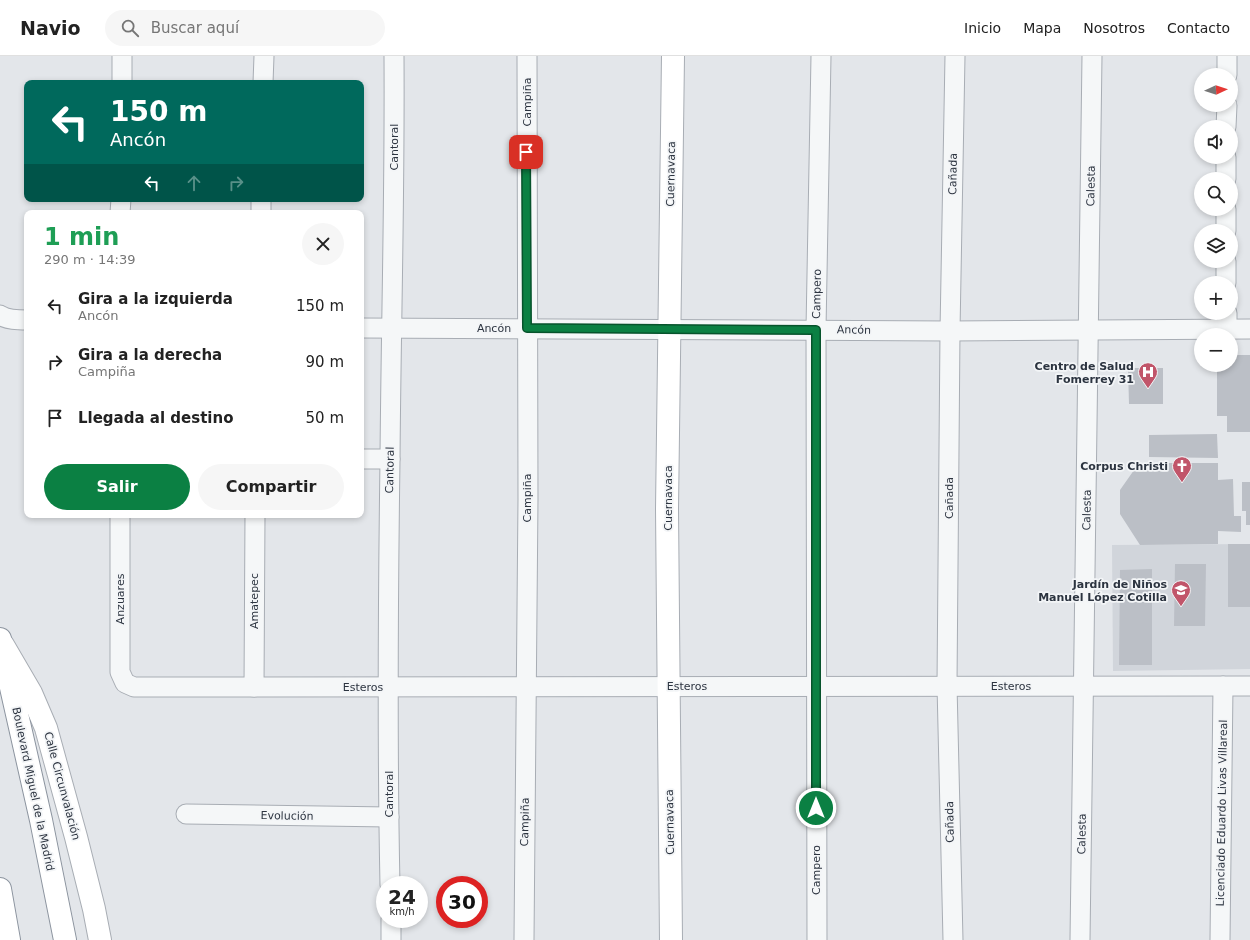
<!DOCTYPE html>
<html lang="es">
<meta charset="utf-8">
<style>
:root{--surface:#fff;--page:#f6f6f6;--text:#222;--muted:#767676;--line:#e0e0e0;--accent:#0b8043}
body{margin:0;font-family:"DejaVu Sans",sans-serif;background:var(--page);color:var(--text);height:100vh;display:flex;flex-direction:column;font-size:15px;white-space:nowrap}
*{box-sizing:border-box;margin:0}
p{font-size:13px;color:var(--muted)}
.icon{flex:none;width:22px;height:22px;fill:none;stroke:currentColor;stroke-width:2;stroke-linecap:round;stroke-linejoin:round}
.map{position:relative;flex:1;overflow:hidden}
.sheet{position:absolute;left:24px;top:154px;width:340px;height:308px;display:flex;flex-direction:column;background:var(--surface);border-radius:8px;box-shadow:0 2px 6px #0003}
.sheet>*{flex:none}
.guide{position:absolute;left:24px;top:24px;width:340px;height:122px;border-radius:8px;box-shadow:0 2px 6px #0003;background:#00695c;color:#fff;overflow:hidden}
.needle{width:26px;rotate:87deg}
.tools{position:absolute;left:1194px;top:12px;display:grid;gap:8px}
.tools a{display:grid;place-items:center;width:44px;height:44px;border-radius:50%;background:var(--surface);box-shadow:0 2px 6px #0003;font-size:20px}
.speed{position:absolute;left:376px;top:820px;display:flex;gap:8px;font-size:20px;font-weight:700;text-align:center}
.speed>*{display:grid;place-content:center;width:52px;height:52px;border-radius:50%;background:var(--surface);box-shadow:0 2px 6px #0003;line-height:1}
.speed small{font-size:10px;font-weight:400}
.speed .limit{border:6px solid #d22;background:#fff;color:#111}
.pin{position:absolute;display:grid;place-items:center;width:34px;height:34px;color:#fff;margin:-17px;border-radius:8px;box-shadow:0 2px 6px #0006}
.me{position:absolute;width:44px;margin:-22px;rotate:0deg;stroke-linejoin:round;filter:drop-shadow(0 0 3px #0008)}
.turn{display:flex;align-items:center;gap:14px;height:84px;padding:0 20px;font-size:18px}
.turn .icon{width:52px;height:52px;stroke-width:2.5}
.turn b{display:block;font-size:28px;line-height:34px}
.lanes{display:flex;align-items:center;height:38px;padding:0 20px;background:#0003;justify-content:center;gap:20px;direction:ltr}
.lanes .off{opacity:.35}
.round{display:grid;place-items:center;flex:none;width:42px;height:42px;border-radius:21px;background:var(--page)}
.overview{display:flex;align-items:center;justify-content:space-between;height:68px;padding:0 20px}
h1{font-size:24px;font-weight:800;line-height:30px;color:#1e9e55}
.button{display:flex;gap:8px;margin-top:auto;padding:8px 20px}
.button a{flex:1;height:46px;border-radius:24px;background:var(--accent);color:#fff;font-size:16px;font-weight:800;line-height:46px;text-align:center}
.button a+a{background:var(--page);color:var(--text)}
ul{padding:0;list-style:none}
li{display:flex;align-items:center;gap:12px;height:56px;padding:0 20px}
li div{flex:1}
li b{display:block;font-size:15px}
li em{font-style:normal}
header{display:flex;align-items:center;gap:24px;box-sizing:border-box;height:56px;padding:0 20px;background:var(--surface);border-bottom:1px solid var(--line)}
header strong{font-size:19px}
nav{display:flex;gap:22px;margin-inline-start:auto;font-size:14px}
.search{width:280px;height:36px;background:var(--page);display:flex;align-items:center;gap:10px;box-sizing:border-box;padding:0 14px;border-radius:22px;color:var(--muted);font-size:15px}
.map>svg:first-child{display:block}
</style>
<header>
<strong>Navio</strong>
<div class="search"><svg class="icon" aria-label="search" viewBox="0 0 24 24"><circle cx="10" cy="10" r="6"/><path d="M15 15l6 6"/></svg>Buscar aquí</div>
<nav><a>Inicio</a><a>Mapa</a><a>Nosotros</a><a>Contacto</a></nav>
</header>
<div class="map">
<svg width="1250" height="884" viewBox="0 0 1250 884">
<rect width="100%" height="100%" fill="#e3e6ea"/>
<!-- built -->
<path fill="#d1d5db" d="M 1250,488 L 1250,613 L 1113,615 L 1112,489 Z"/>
<!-- building -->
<g fill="#bbbfc6">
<path d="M 1231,299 L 1250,299 L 1250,376 L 1227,376 L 1227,360 L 1217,360 L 1217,309 L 1231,309 Z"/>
<path d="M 1128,312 L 1163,312 L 1163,348 L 1129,348 Z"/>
<path d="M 1217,378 L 1218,402 L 1149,401 L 1149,379 Z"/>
<path d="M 1139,407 L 1218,407 L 1218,424 L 1233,423 L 1234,460 L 1241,460 L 1241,476 L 1218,475 L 1218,488 L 1140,489 L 1120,458 L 1120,434 Z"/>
<path d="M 1242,426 L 1250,426 L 1250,469 L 1246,469 L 1246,455 L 1242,455 Z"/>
<rect x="1228" y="488" width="22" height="63"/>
<path d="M 1175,508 L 1206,508 L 1205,570 L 1174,570 Z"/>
<path d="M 1152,513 L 1152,609 L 1119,609 L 1120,514 Z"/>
</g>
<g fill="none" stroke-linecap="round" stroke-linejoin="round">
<defs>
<g id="street">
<path d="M 1227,19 L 1227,0"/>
<path d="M 122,27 L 122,0"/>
<path d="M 263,27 L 264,0"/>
<path d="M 1226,71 L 1227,49"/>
<path d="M 1226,101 L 1226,123"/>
<path d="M 1226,153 L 1226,175"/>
<path d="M 120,157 L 121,143"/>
<path d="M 261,157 L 261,143"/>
<path d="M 1226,205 L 1226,227"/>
<path d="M 1227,257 L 1227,274"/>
<path d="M 0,259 C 7,264 18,264 27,264"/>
<path d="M 361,272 L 950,275 L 1250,273"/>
<path d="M 361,403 L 390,403"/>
<path d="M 120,459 L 120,616 L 125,627 L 134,631 L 1250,630"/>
<path d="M 254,631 L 255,459"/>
<path d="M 186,758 L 389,761"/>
<path d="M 390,829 C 387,687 388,546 390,404 C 391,269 395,135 394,0"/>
<path d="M 391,863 L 391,884"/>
<path d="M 524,884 L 528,443 L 527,0"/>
<path d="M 817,884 L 816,273 L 821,0"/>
<path d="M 953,884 L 947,629 L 950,275 L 955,0"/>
<path d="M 1080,884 L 1092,0"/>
<path d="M 1220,884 L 1223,630"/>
</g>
<g id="secondary">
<path d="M 3,589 L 31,637 L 46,672 L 76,781 L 94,853 L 100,884"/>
<path d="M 671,884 L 667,453 L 673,0"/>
</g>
<g id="highway">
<path d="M 0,583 L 41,764 L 65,884"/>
<path d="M 0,833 L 9,884"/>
</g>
</defs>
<!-- street casing -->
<use href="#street" stroke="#a8adb4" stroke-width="21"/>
<!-- secondary casing -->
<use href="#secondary" stroke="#a8adb4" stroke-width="24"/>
<!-- highway casing -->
<use href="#highway" stroke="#8c949f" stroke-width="24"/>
<!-- street -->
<use href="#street" stroke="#f5f7f8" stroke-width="19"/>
<!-- secondary -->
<use href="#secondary" stroke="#fff" stroke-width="22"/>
<!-- highway -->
<use href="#highway" stroke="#fff" stroke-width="22"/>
</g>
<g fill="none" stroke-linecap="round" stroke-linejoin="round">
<defs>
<path id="route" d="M 526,96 L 527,272 L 816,274 L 816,752"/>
</defs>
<!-- route casing -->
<use href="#route" stroke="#07532c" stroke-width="10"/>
<!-- route -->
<use href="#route" stroke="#0b8043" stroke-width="7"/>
</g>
<!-- icons -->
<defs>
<symbol id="hospital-pin" viewBox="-11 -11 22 30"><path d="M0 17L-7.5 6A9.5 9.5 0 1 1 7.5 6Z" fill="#c1556a" stroke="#f3f5f7"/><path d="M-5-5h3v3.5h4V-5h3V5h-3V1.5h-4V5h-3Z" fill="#fff"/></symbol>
<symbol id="church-pin" viewBox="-11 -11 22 30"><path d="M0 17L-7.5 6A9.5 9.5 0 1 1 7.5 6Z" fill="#c1556a" stroke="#f3f5f7"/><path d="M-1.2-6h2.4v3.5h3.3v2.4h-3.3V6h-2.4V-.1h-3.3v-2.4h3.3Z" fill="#fff"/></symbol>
<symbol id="school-pin" viewBox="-11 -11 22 30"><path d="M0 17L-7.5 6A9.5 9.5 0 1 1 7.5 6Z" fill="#c1556a" stroke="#f3f5f7"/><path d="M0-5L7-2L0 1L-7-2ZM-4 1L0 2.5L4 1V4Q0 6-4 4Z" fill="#fff"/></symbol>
</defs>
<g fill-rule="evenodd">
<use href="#hospital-pin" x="1137" y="305" width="22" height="30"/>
<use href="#church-pin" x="1171" y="399" width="22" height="30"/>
<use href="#school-pin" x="1170" y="523" width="22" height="30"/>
</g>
<g text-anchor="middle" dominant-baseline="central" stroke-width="3.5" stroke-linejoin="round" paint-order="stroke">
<!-- street labels -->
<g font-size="11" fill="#2c3440" stroke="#f3f5f7">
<text transform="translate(527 46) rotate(-90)">Campiña</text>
<text transform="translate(394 91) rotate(-90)">Cantoral</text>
<text transform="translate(671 118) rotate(-89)">Cuernavaca</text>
<text transform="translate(953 118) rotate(-89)">Cañada</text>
<text transform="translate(1091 130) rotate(-89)">Calesta</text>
<text transform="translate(817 238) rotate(-89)">Campero</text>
<text x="494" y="272">Ancón</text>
<text transform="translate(854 274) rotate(1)">Ancón</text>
<text transform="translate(390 414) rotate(-89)">Cantoral</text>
<text transform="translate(527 442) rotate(-90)">Campiña</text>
<text transform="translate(668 442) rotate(-90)">Cuernavaca</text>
<text transform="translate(949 442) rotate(-90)">Cañada</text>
<text transform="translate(1087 454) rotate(-89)">Calesta</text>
<text transform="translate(120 543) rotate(-90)">Anzuares</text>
<text transform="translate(254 545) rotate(-90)">Amatepec</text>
<text x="687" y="630">Esteros</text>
<text x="1011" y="630">Esteros</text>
<text x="363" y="631">Esteros</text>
<text transform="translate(62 730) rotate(75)">Calle Circunvalación</text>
<text transform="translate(33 733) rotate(78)">Boulevard Miguel de la Madrid</text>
<text transform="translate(389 738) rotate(-90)">Cantoral</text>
<text transform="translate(1222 757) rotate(-89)">Licenciado Eduardo Livas Villareal</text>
<text transform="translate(287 760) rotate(1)">Evolución</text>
<text transform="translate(525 766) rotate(-89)">Campiña</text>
<text transform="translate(670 766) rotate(-91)">Cuernavaca</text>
<text transform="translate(950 766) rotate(-91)">Cañada</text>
<text transform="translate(1082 778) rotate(-89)">Calesta</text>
<text transform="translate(816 814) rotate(-90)">Campero</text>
</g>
<!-- poi labels -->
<g font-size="11" font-weight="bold" fill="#2c3440" stroke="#f3f5f7" text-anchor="end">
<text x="1134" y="310">Centro de Salud<tspan x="1134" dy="13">Fomerrey 31</tspan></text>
<text x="1168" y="410">Corpus Christi</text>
<text x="1167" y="528">Jardín de Niños<tspan x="1167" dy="13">Manuel López Cotilla</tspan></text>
</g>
</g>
</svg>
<div class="tools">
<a><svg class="needle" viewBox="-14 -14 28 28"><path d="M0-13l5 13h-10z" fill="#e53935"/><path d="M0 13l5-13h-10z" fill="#767676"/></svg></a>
<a><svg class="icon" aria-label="sound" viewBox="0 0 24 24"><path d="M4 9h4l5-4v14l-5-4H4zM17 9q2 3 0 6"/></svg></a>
<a><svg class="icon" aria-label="search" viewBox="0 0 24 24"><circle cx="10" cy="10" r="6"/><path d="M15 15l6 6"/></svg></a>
<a><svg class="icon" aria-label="layers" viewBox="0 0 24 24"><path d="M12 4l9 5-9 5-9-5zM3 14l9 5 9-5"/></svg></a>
<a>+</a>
<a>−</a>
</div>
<div class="speed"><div>24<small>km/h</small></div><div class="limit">30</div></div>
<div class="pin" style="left:526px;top:96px;background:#d93025"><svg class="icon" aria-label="arrive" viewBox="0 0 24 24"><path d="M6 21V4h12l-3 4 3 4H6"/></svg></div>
<svg class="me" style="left:816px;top:752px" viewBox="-20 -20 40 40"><circle r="17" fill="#0b8043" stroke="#fff" stroke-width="3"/><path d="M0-11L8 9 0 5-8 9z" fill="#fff"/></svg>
<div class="guide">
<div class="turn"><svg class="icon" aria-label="left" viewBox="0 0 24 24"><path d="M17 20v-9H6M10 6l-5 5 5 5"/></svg><div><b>150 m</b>Ancón</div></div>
<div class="lanes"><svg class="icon" aria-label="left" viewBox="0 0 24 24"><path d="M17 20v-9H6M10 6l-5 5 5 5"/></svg><svg class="icon off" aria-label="ahead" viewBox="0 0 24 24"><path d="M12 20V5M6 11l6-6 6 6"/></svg><svg class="icon off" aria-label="right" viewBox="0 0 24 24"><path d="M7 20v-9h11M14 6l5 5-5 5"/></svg></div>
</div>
<section class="sheet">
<div class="overview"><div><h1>1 min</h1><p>290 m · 14:39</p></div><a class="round"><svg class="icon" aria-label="close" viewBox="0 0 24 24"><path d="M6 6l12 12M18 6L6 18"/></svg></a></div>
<ul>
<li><svg class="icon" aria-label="left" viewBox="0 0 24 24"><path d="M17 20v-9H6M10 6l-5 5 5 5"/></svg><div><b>Gira a la izquierda</b><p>Ancón</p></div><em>150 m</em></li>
<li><svg class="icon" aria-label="right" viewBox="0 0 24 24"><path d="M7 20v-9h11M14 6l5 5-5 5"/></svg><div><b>Gira a la derecha</b><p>Campiña</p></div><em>90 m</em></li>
<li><svg class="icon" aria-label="arrive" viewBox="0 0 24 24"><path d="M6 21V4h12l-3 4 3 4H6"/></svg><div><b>Llegada al destino</b></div><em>50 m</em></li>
</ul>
<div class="button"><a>Salir</a><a>Compartir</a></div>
</section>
</div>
